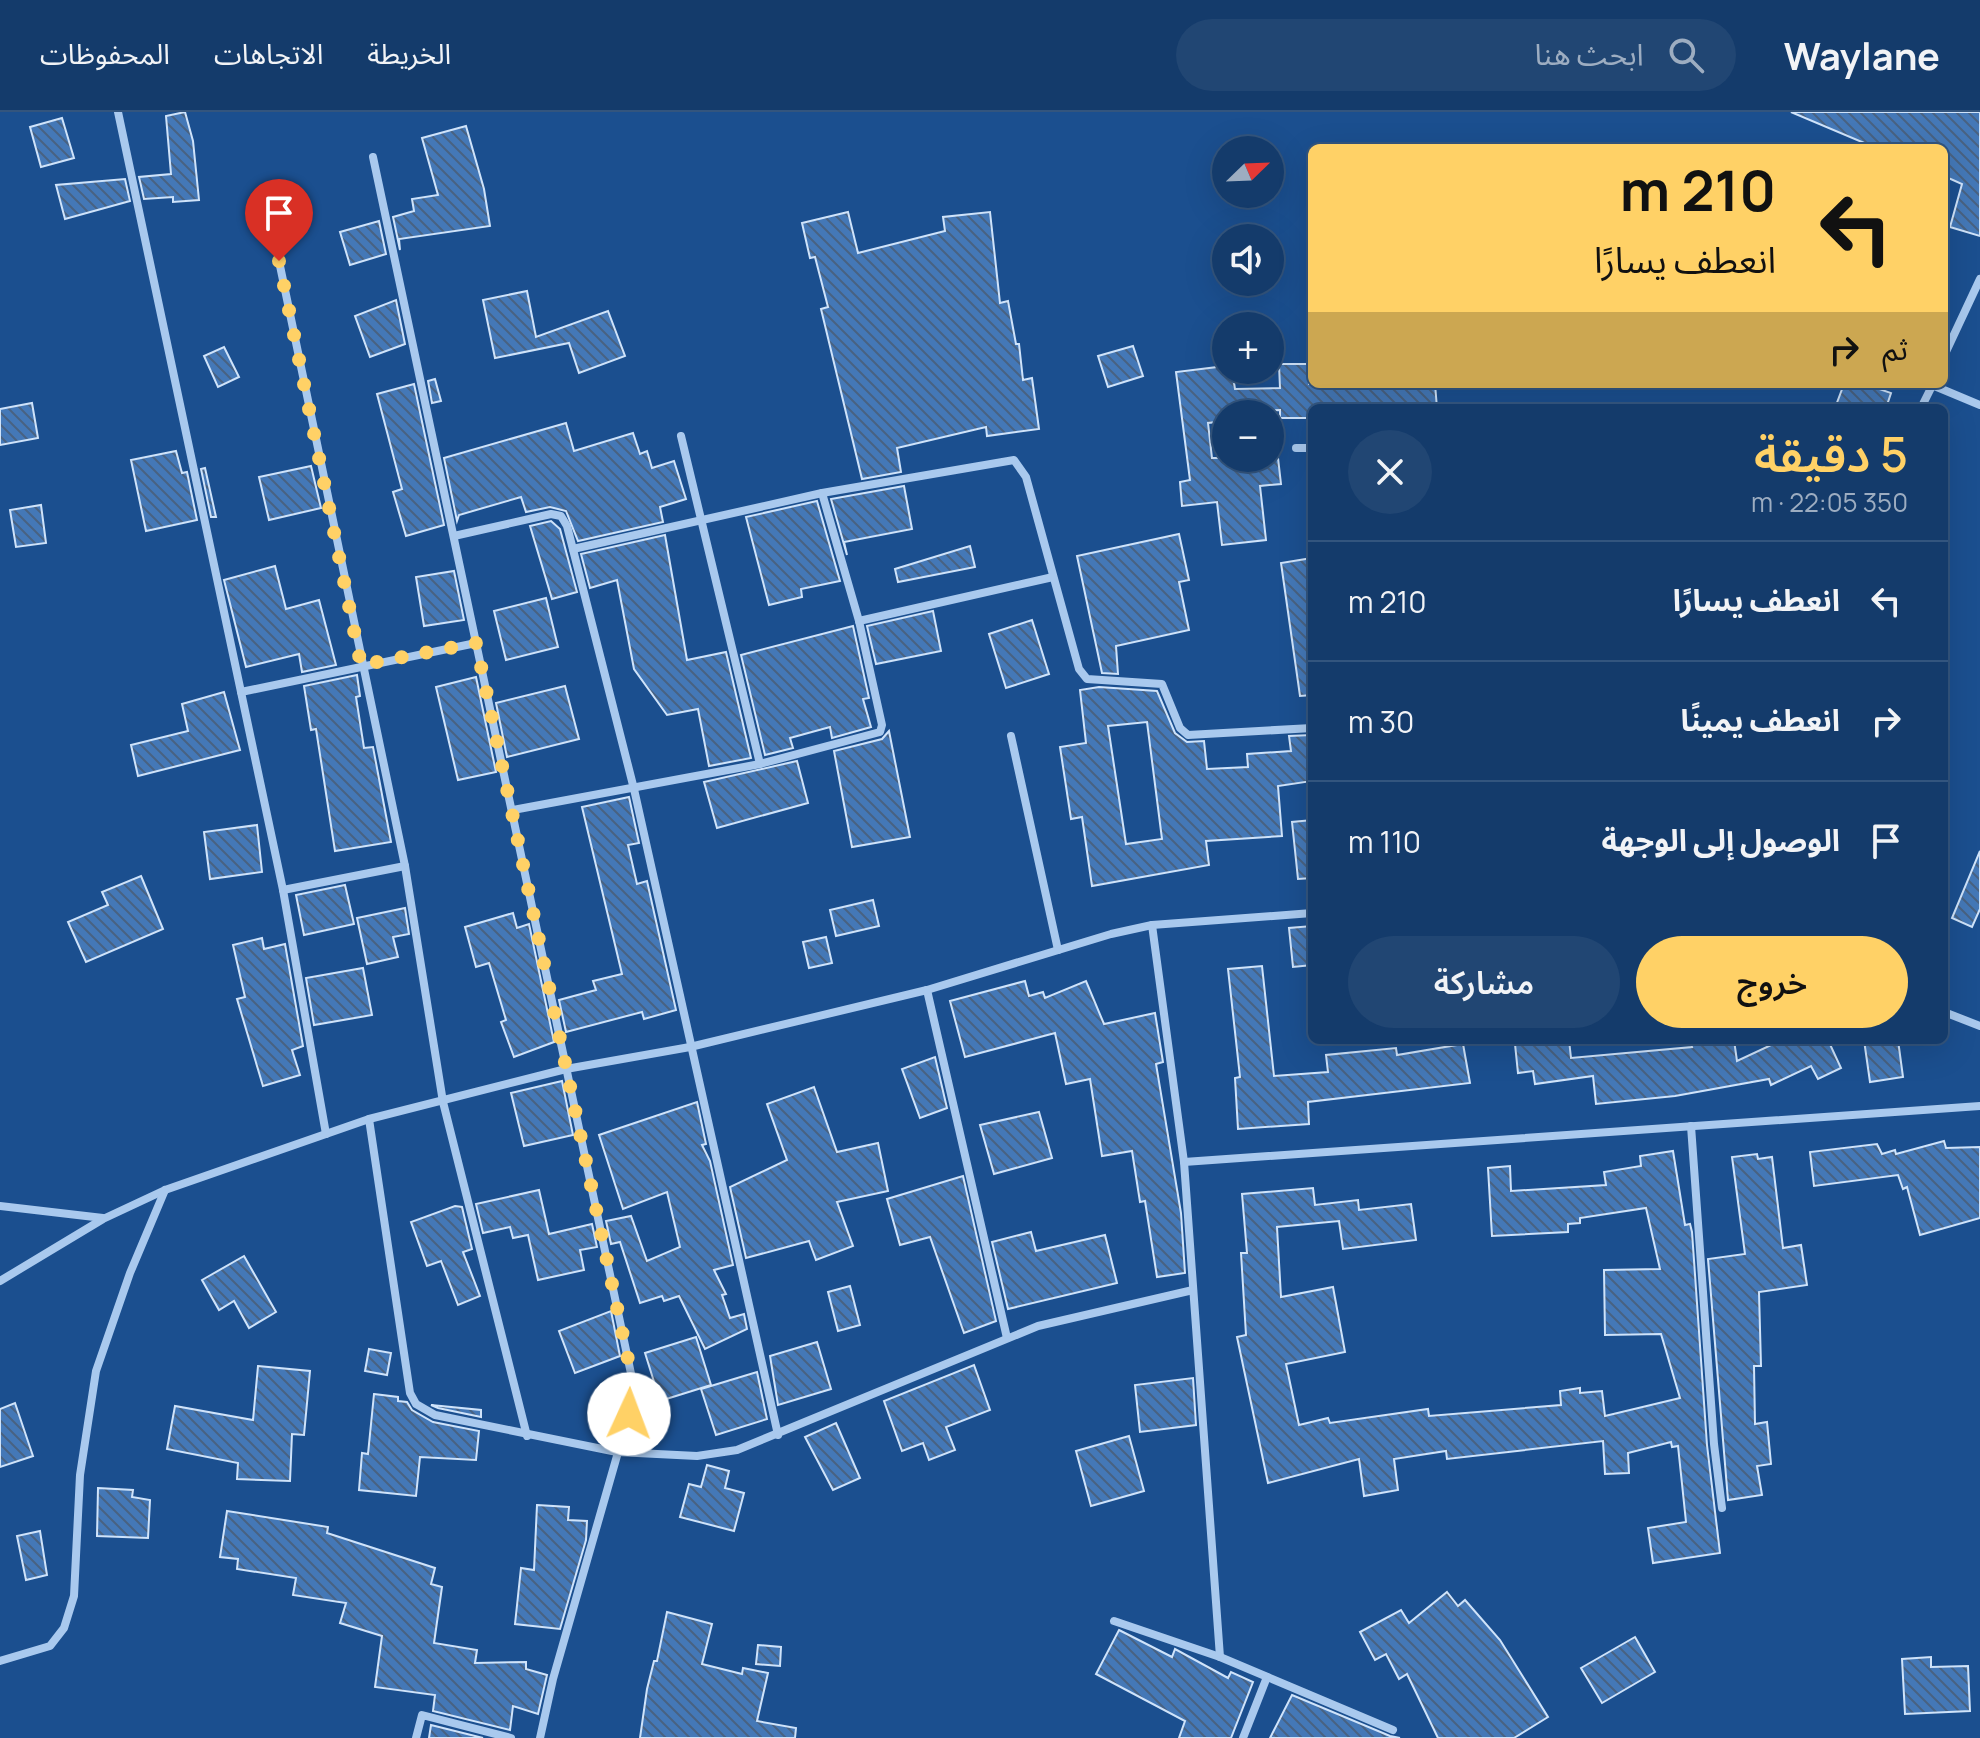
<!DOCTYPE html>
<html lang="ar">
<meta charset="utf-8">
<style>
:root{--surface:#143b6b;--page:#214673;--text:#f1f3f6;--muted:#9dadc1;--line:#33557e;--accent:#ffd166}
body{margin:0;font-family:Manrope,"Noto Sans Arabic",sans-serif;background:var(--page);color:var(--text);direction:rtl;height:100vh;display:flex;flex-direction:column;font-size:30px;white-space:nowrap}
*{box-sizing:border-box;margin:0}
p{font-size:26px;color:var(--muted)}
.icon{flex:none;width:44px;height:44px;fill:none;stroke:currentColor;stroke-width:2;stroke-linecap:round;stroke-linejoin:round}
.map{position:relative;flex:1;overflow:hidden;direction:ltr}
.side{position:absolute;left:1308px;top:292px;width:640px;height:640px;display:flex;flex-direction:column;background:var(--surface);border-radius:12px;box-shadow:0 8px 32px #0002,0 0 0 2px var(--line);direction:rtl}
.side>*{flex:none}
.hud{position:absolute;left:1308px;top:32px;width:640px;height:244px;border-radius:12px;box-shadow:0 8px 32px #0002,0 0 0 2px var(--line);direction:rtl;background:#ffd166;color:#111;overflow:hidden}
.needle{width:52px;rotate:67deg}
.fabs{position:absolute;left:1212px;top:24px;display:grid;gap:16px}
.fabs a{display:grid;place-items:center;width:72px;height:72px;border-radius:50%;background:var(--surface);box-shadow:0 8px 32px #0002,0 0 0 2px var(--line);font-size:40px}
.pin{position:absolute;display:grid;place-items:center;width:68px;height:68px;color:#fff;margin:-82px -34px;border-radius:50% 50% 50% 0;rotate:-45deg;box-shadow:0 0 8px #0007}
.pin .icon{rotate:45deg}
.me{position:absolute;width:88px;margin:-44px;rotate:2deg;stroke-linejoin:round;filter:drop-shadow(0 0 6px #0008)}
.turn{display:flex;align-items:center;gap:28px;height:168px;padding:0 40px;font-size:36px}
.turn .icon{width:104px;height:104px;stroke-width:2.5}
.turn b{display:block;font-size:56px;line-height:68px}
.then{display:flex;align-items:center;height:76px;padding:0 40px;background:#0003;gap:16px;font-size:30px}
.round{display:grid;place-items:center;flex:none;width:84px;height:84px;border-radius:42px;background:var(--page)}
.headline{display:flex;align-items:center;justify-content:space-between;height:136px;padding:0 40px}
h1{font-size:48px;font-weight:600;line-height:60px;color:var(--accent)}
.cta{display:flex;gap:16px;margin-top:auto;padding:16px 40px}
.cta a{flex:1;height:92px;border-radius:48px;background:var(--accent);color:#111;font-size:32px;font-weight:600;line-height:92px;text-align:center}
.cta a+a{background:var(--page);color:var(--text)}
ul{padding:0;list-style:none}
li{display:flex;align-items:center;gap:24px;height:120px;padding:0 40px;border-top:2px solid var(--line)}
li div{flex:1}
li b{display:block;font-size:30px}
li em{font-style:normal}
header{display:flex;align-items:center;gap:48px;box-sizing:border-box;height:112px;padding:0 40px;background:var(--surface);border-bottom:2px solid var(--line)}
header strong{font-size:38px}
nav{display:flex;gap:44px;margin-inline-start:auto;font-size:28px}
.search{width:560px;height:72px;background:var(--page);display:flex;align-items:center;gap:20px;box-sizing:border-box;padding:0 28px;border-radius:44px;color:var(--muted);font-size:30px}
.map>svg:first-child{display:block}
</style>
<header>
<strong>Waylane</strong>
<div class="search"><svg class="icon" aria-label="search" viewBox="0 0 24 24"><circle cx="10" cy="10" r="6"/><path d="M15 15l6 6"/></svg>ابحث هنا</div>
<nav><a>الخريطة</a><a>الاتجاهات</a><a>المحفوظات</a></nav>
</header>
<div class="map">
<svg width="1980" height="1626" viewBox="0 0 1980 1626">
<defs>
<pattern id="building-back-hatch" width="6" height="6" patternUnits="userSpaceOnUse" patternTransform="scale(2)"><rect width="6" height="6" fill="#4478b7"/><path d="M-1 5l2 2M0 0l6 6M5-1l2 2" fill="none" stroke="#486282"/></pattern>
</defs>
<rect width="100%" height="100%" fill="#1b4f8f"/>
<!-- building -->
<g fill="url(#building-back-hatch)" stroke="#cfe3fa" stroke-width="2" fill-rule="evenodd">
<path d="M 185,0 L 193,29 L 199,88 L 173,90 L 173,85 L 144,87 L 139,65 L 171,62 L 166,4 Z"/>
<path d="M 1791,0 L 1980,0 L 1980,124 L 1950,115 L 1962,72 L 1944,64 L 1944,36 L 1876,36 Z"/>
<path d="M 62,6 L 74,46 L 41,55 L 30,15 Z"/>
<path d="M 466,14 L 484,77 L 490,114 L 399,127 L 400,138 L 393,105 L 414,99 L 412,87 L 438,83 L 422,26 Z"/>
<path d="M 125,67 L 130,89 L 65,107 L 56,73 Z"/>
<path d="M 848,100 L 858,141 L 945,119 L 943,105 L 990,100 L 1000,191 L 1008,189 L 1016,232 L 1019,232 L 1023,268 L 1032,266 L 1039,317 L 987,324 L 986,315 L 897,336 L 901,360 L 862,367 L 821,197 L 828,195 L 815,145 L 810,146 L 802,111 Z"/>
<path d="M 379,109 L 386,142 L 350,153 L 340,120 Z"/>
<path d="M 527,179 L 536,225 L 608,199 L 625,244 L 579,261 L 569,231 L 495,246 L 483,188 Z"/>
<path d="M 396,188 L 405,232 L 370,245 L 355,204 Z"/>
<path d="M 1133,234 L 1143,264 L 1108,275 L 1098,244 Z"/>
<path d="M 224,235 L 239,265 L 218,275 L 204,244 Z"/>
<path d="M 1279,252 L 1309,252 L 1309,272 L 1435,272 L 1437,296 L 1312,296 L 1310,306 L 1280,306 L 1280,298 L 1237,299 L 1226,302 L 1226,309 L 1208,311 L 1212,346 L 1278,346 L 1281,372 L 1260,374 L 1266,428 L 1222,433 L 1217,390 L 1182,394 L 1180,370 L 1190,368 L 1176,260 L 1226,254 L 1226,258 L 1232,258 L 1235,277 L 1280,276 Z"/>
<path d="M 435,267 L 441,289 L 432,291 L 428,269 Z"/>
<path d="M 414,272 L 444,413 L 406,424 L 393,380 L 402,377 L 377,282 Z"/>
<path d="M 1844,272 L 1865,272 L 1891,281 L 1886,296 L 1835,296 Z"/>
<path d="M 32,291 L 38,326 L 0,333 L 0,297 Z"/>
<path d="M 566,311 L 574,339 L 633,321 L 640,342 L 647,339 L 652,356 L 674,349 L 686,387 L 660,395 L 663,410 L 578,429 L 566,399 L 550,395 L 526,400 L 521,385 L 459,403 L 457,409 L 444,346 Z"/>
<path d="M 176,339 L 182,361 L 187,360 L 197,408 L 146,419 L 131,348 Z"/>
<path d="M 311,354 L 321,396 L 269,408 L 259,365 Z"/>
<path d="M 205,356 L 216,405 L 211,405 L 201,357 Z"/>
<path d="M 904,374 L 912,417 L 844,430 L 847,443 L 831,387 Z"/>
<path d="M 817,389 L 840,469 L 801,477 L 802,485 L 769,493 L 746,405 Z"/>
<path d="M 41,393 L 46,431 L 16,435 L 10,398 Z"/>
<path d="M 551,409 L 560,417 L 577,480 L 552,487 L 530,414 Z"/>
<path d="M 1179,422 L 1189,468 L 1179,470 L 1189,518 L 1116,534 L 1118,562 L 1102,561 L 1077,444 Z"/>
<path d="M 665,423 L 687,548 L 726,540 L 751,646 L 709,654 L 698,597 L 667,603 L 634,557 L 617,468 L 590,476 L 581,442 Z"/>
<path d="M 970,434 L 975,455 L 898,470 L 895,457 Z"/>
<path d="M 1312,446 L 1312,583 L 1300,584 L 1281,451 Z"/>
<path d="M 275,454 L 286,497 L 319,488 L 336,553 L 302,560 L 299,542 L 246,555 L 224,468 Z"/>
<path d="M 454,459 L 464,508 L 424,514 L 416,465 Z"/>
<path d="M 546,486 L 558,535 L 506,548 L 494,499 Z"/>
<path d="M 933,499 L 941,539 L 876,552 L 867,514 Z"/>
<path d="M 1032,508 L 1049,562 L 1006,576 L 989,522 Z"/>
<path d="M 853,514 L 869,586 L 863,587 L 871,615 L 832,626 L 830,615 L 790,626 L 793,636 L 765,643 L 741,543 Z"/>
<path d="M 357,563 L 360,584 L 356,585 L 364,636 L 373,635 L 391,730 L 335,739 L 316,617 L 311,618 L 304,574 Z"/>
<path d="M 476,565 L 496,660 L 458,668 L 436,575 Z"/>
<path d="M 565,574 L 579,627 L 507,645 L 496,591 Z"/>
<path d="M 1099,575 L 1157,579 L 1175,621 L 1187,630 L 1204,629 L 1207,657 L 1248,655 L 1247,642 L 1291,639 L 1289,624 L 1312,623 L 1312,669 L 1278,674 L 1282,724 L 1206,729 L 1209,753 L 1092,774 L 1082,705 L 1071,707 L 1060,635 L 1086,631 L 1080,578 ZM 1147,610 L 1162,727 L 1126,732 L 1108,614 Z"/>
<path d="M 224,580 L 240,638 L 138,664 L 131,633 L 188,619 L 182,592 Z"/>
<path d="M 889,619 L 910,725 L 852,735 L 834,639 L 882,627 Z"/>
<path d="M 797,649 L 808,691 L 717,716 L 704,670 Z"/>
<path d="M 629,685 L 639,731 L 628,733 L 637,772 L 647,769 L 676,898 L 644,907 L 642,900 L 566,920 L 559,888 L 596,878 L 593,869 L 622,862 L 582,695 Z"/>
<path d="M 1312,708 L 1312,766 L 1298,767 L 1292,710 Z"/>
<path d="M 257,713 L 262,760 L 210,767 L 204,720 Z"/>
<path d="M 1980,739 L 1980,797 L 1972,815 L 1952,806 Z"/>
<path d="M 141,764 L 163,817 L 86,850 L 68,810 L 108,793 L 102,780 Z"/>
<path d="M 345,773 L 354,812 L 304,823 L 296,783 Z"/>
<path d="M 873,788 L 879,814 L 836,824 L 830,798 Z"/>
<path d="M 405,796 L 409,822 L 393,825 L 398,845 L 367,852 L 357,806 Z"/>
<path d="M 513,801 L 517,816 L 529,812 L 554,930 L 514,945 L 501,910 L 506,908 L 489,851 L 476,855 L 465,815 Z"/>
<path d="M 1312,814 L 1312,853 L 1293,855 L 1289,816 Z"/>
<path d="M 826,825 L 832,851 L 809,856 L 803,830 Z"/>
<path d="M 262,826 L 264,837 L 285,832 L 303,934 L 292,938 L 300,963 L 263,974 L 237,887 L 245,885 L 233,833 Z"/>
<path d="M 1262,854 L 1274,964 L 1328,960 L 1326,943 L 1396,936 L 1397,943 L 1463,932 L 1470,971 L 1308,990 L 1309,1012 L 1238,1017 L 1235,966 L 1240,965 L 1228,857 Z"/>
<path d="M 363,856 L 372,903 L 314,913 L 306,866 Z"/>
<path d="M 1025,869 L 1029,884 L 1043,880 L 1045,886 L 1086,869 L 1104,912 L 1155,901 L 1163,950 L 1156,952 L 1181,1101 L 1185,1161 L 1157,1165 L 1145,1089 L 1140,1090 L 1132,1039 L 1102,1044 L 1090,967 L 1066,972 L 1055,921 L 965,945 L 950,889 Z"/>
<path d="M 1546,928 L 1569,928 L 1571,946 L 1692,935 L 1690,928 L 1734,928 L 1737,949 L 1782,928 L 1828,928 L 1841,956 L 1818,967 L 1811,954 L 1771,973 L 1769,967 L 1675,984 L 1596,992 L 1593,964 L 1535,972 L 1533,959 L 1518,961 L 1515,932 Z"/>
<path d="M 1864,928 L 1898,928 L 1903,965 L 1870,970 Z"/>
<path d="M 935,945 L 947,996 L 920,1006 L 902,957 Z"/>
<path d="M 562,969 L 573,1023 L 524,1034 L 511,981 Z"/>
<path d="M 814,975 L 837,1040 L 878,1031 L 888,1079 L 837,1090 L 853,1134 L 816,1148 L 809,1129 L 746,1146 L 730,1075 L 787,1048 L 767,992 Z"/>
<path d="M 697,990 L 706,1032 L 702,1033 L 710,1049 L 733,1153 L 714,1158 L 726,1182 L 722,1183 L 730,1206 L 744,1202 L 747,1217 L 705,1237 L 679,1184 L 664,1189 L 662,1184 L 640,1191 L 620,1130 L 611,1132 L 606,1109 L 631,1104 L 647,1149 L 680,1135 L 667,1080 L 623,1097 L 599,1023 Z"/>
<path d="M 1039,1000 L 1052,1046 L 994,1062 L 980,1013 Z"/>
<path d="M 1944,1029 L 1946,1036 L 1980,1035 L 1980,1106 L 1920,1123 L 1907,1075 L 1903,1077 L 1898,1063 L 1814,1074 L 1810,1040 L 1877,1032 L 1882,1042 L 1895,1038 L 1896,1042 Z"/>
<path d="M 1673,1039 L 1685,1113 L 1690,1112 L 1692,1120 L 1707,1333 L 1720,1441 L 1653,1451 L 1648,1416 L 1686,1410 L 1678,1334 L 1672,1335 L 1671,1330 L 1628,1341 L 1629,1361 L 1605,1362 L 1603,1329 L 1447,1347 L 1446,1339 L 1394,1347 L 1398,1378 L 1364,1384 L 1359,1347 L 1268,1371 L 1237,1225 L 1246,1223 L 1241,1141 L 1247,1141 L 1242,1082 L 1313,1076 L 1315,1093 L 1358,1088 L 1359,1098 L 1411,1092 L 1416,1128 L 1343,1137 L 1339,1109 L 1277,1115 L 1281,1185 L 1333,1175 L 1345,1240 L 1286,1252 L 1299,1313 L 1328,1306 L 1330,1311 L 1428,1297 L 1429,1304 L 1561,1293 L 1560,1279 L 1580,1276 L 1580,1281 L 1602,1279 L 1605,1304 L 1680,1286 L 1661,1222 L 1605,1223 L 1604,1158 L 1660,1157 L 1646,1096 L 1580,1106 L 1580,1111 L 1568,1112 L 1568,1120 L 1492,1124 L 1488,1056 L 1510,1054 L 1511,1079 L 1606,1073 L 1604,1060 L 1641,1054 L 1640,1044 Z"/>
<path d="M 1757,1042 L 1758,1047 L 1772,1045 L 1783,1136 L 1801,1133 L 1807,1173 L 1759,1180 L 1761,1254 L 1754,1254 L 1755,1312 L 1767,1310 L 1771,1352 L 1757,1354 L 1762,1383 L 1728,1388 L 1708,1147 L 1745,1142 L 1732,1045 Z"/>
<path d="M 963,1064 L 996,1209 L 964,1221 L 930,1125 L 900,1133 L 887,1087 Z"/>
<path d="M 539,1078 L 549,1122 L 592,1112 L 597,1135 L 580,1138 L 584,1158 L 538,1168 L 528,1123 L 513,1126 L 510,1115 L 483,1121 L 476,1092 Z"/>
<path d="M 455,1094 L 462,1095 L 472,1137 L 463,1140 L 480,1184 L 458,1193 L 441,1149 L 427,1154 L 411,1110 Z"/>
<path d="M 1031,1120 L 1036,1139 L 1105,1123 L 1117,1171 L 1008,1197 L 992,1130 Z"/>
<path d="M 244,1144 L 276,1200 L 249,1216 L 234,1189 L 219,1198 L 202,1168 Z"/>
<path d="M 850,1174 L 860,1213 L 838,1219 L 828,1180 Z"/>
<path d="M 611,1199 L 620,1244 L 575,1261 L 559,1219 Z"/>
<path d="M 696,1225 L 711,1273 L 660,1289 L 645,1241 Z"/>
<path d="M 817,1230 L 831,1277 L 778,1293 L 770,1244 Z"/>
<path d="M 369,1237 L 391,1241 L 387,1263 L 365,1259 Z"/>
<path d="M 974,1253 L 990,1298 L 946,1315 L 955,1338 L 929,1348 L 923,1331 L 902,1339 L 884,1289 Z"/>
<path d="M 258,1254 L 310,1259 L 304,1323 L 292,1322 L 290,1369 L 237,1367 L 238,1351 L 167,1337 L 175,1294 L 253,1308 Z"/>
<path d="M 757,1260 L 767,1307 L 716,1323 L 701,1277 Z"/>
<path d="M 1193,1266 L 1196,1313 L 1140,1320 L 1135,1273 Z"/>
<path d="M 374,1282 L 398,1285 L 398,1289 L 407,1290 L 412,1298 L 433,1310 L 479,1319 L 476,1348 L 420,1345 L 416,1384 L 359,1378 L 362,1341 L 368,1342 Z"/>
<path d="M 15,1291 L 33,1344 L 0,1355 L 0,1297 Z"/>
<path d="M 431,1293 L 481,1298 L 481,1305 L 438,1296 Z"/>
<path d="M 836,1311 L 860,1366 L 833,1378 L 805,1325 Z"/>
<path d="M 1129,1324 L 1144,1379 L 1091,1394 L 1076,1339 Z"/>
<path d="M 707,1353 L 729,1359 L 725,1376 L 744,1381 L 734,1419 L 680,1405 L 689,1372 L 701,1375 Z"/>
<path d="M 98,1376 L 133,1378 L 132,1385 L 150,1388 L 148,1426 L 97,1424 Z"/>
<path d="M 537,1393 L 569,1395 L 568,1408 L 587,1409 L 586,1428 L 560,1517 L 515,1512 L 521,1456 L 534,1458 Z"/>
<path d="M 227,1399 L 328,1415 L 327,1421 L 435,1456 L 431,1472 L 442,1475 L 434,1531 L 477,1538 L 475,1551 L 526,1550 L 526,1557 L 547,1563 L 538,1602 L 513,1594 L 510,1618 L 433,1599 L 435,1583 L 375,1575 L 382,1524 L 340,1511 L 346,1491 L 293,1483 L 296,1466 L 237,1457 L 238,1447 L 220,1445 Z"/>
<path d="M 40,1419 L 47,1463 L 26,1468 L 17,1424 Z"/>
<path d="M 1447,1480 L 1458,1494 L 1465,1488 L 1500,1528 L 1548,1605 L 1514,1626 L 1438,1626 L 1407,1562 L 1399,1567 L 1386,1542 L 1375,1548 L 1360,1520 L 1401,1498 L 1409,1511 Z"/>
<path d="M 667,1500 L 712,1512 L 702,1552 L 742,1562 L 743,1556 L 768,1561 L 757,1609 L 796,1616 L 795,1626 L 640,1626 L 647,1577 L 654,1549 L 657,1549 Z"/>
<path d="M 1119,1518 L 1172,1545 L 1175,1537 L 1228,1566 L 1231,1560 L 1253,1570 L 1231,1626 L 1179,1626 L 1185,1609 L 1096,1562 Z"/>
<path d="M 1635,1525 L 1655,1560 L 1602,1591 L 1581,1556 Z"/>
<path d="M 758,1533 L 781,1535 L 780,1554 L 756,1552 Z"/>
<path d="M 1931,1545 L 1931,1555 L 1968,1554 L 1970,1599 L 1905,1602 L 1902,1547 Z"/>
<path d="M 1292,1583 L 1390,1624 L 1400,1626 L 1270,1626 Z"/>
<path d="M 431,1613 L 483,1626 L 429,1626 Z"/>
</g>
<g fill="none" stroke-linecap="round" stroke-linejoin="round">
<!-- minor -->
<g stroke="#a9c9ee" stroke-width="8">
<path d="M 118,0 L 283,778 L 326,1022"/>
<path d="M 373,45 L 633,1271 L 629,1302 L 553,1567 L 540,1626"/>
<path d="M 279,149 L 405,754 L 443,990 L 527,1324"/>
<path d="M 1944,244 L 1980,167"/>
<path d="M 1932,273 L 1980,293"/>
<path d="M 1921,296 L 1933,272"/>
<path d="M 681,324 L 760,652"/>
<path d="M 1296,336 L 1312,336"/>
<path d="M 454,424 L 551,402 L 561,404 L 567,414 L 634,677 L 778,1323"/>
<path d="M 573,437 L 822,381 L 1014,348 L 1026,365 L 1079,557 L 1087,567 L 1162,572 L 1180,616 L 1188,623 L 1312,616"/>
<path d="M 859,509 L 1053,465"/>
<path d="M 241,580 L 476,531"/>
<path d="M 1011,624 L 1058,838"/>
<path d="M 513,698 L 760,652 L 880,620 L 882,613 L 859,509 L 822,381"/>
<path d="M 283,778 L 405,754"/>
<path d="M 1152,813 L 1184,1050 L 1220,1545"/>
<path d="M 927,878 L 1007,1226"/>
<path d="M 1944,900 L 1980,914"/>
<path d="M 369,1007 L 410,1281 L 416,1292 L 435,1303 L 617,1340 L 697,1344 L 737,1338 L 1038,1214 L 1193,1178"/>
<path d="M 1691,1014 L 1714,1332 L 1722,1396"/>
<path d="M 1184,1050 L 1980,994"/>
<path d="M 0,1094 L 103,1106"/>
<path d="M 0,1169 L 103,1107 L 165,1078 L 369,1007 L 566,957 L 690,935 L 927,878 L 1111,822 L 1152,813 L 1312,801"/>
<path d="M 1114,1509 L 1220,1545 L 1393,1618"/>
<path d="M 0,1549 L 50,1534 L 64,1516 L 74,1484 L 80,1363 L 96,1259 L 130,1161 L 165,1078"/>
<path d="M 416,1626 L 422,1603 L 511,1626"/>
<path d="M 1243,1626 L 1267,1565"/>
</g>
</g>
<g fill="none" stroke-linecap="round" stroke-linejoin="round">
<!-- route -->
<path stroke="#ffd166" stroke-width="14" stroke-dasharray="0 25.2" d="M 279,149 L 361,553 L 476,531 L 633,1271 L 629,1302"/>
</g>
</svg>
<div class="fabs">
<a><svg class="needle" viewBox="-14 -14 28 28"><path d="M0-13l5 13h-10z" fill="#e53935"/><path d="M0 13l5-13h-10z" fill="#9dadc1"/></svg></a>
<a><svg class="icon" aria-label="sound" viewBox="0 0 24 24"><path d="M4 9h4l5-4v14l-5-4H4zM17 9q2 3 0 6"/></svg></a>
<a>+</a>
<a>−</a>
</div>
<div class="pin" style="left:279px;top:149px;background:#d93025"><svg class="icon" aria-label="arrive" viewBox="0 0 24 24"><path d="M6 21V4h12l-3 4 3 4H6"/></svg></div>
<svg class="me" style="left:629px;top:1302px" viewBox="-20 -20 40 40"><circle r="19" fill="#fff"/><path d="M0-13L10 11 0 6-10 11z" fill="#ffd166"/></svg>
<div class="hud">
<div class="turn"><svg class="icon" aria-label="left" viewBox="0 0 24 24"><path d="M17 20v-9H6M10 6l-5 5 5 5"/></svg><div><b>210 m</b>انعطف يسارًا</div></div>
<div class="then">ثم<svg class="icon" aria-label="right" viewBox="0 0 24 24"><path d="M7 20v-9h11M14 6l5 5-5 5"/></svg></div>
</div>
<section class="side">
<div class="headline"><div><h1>5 دقيقة</h1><p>350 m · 22:05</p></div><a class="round"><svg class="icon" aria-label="close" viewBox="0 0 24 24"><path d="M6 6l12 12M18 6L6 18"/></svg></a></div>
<ul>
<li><svg class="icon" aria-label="left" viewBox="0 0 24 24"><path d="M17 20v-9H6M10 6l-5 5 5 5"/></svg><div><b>انعطف يسارًا</b></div><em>210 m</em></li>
<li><svg class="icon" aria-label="right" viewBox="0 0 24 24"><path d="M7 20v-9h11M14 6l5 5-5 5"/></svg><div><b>انعطف يمينًا</b></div><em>30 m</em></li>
<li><svg class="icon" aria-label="arrive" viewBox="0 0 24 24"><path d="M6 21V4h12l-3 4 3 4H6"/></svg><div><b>الوصول إلى الوجهة</b></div><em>110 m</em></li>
</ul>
<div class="cta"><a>خروج</a><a>مشاركة</a></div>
</section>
</div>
